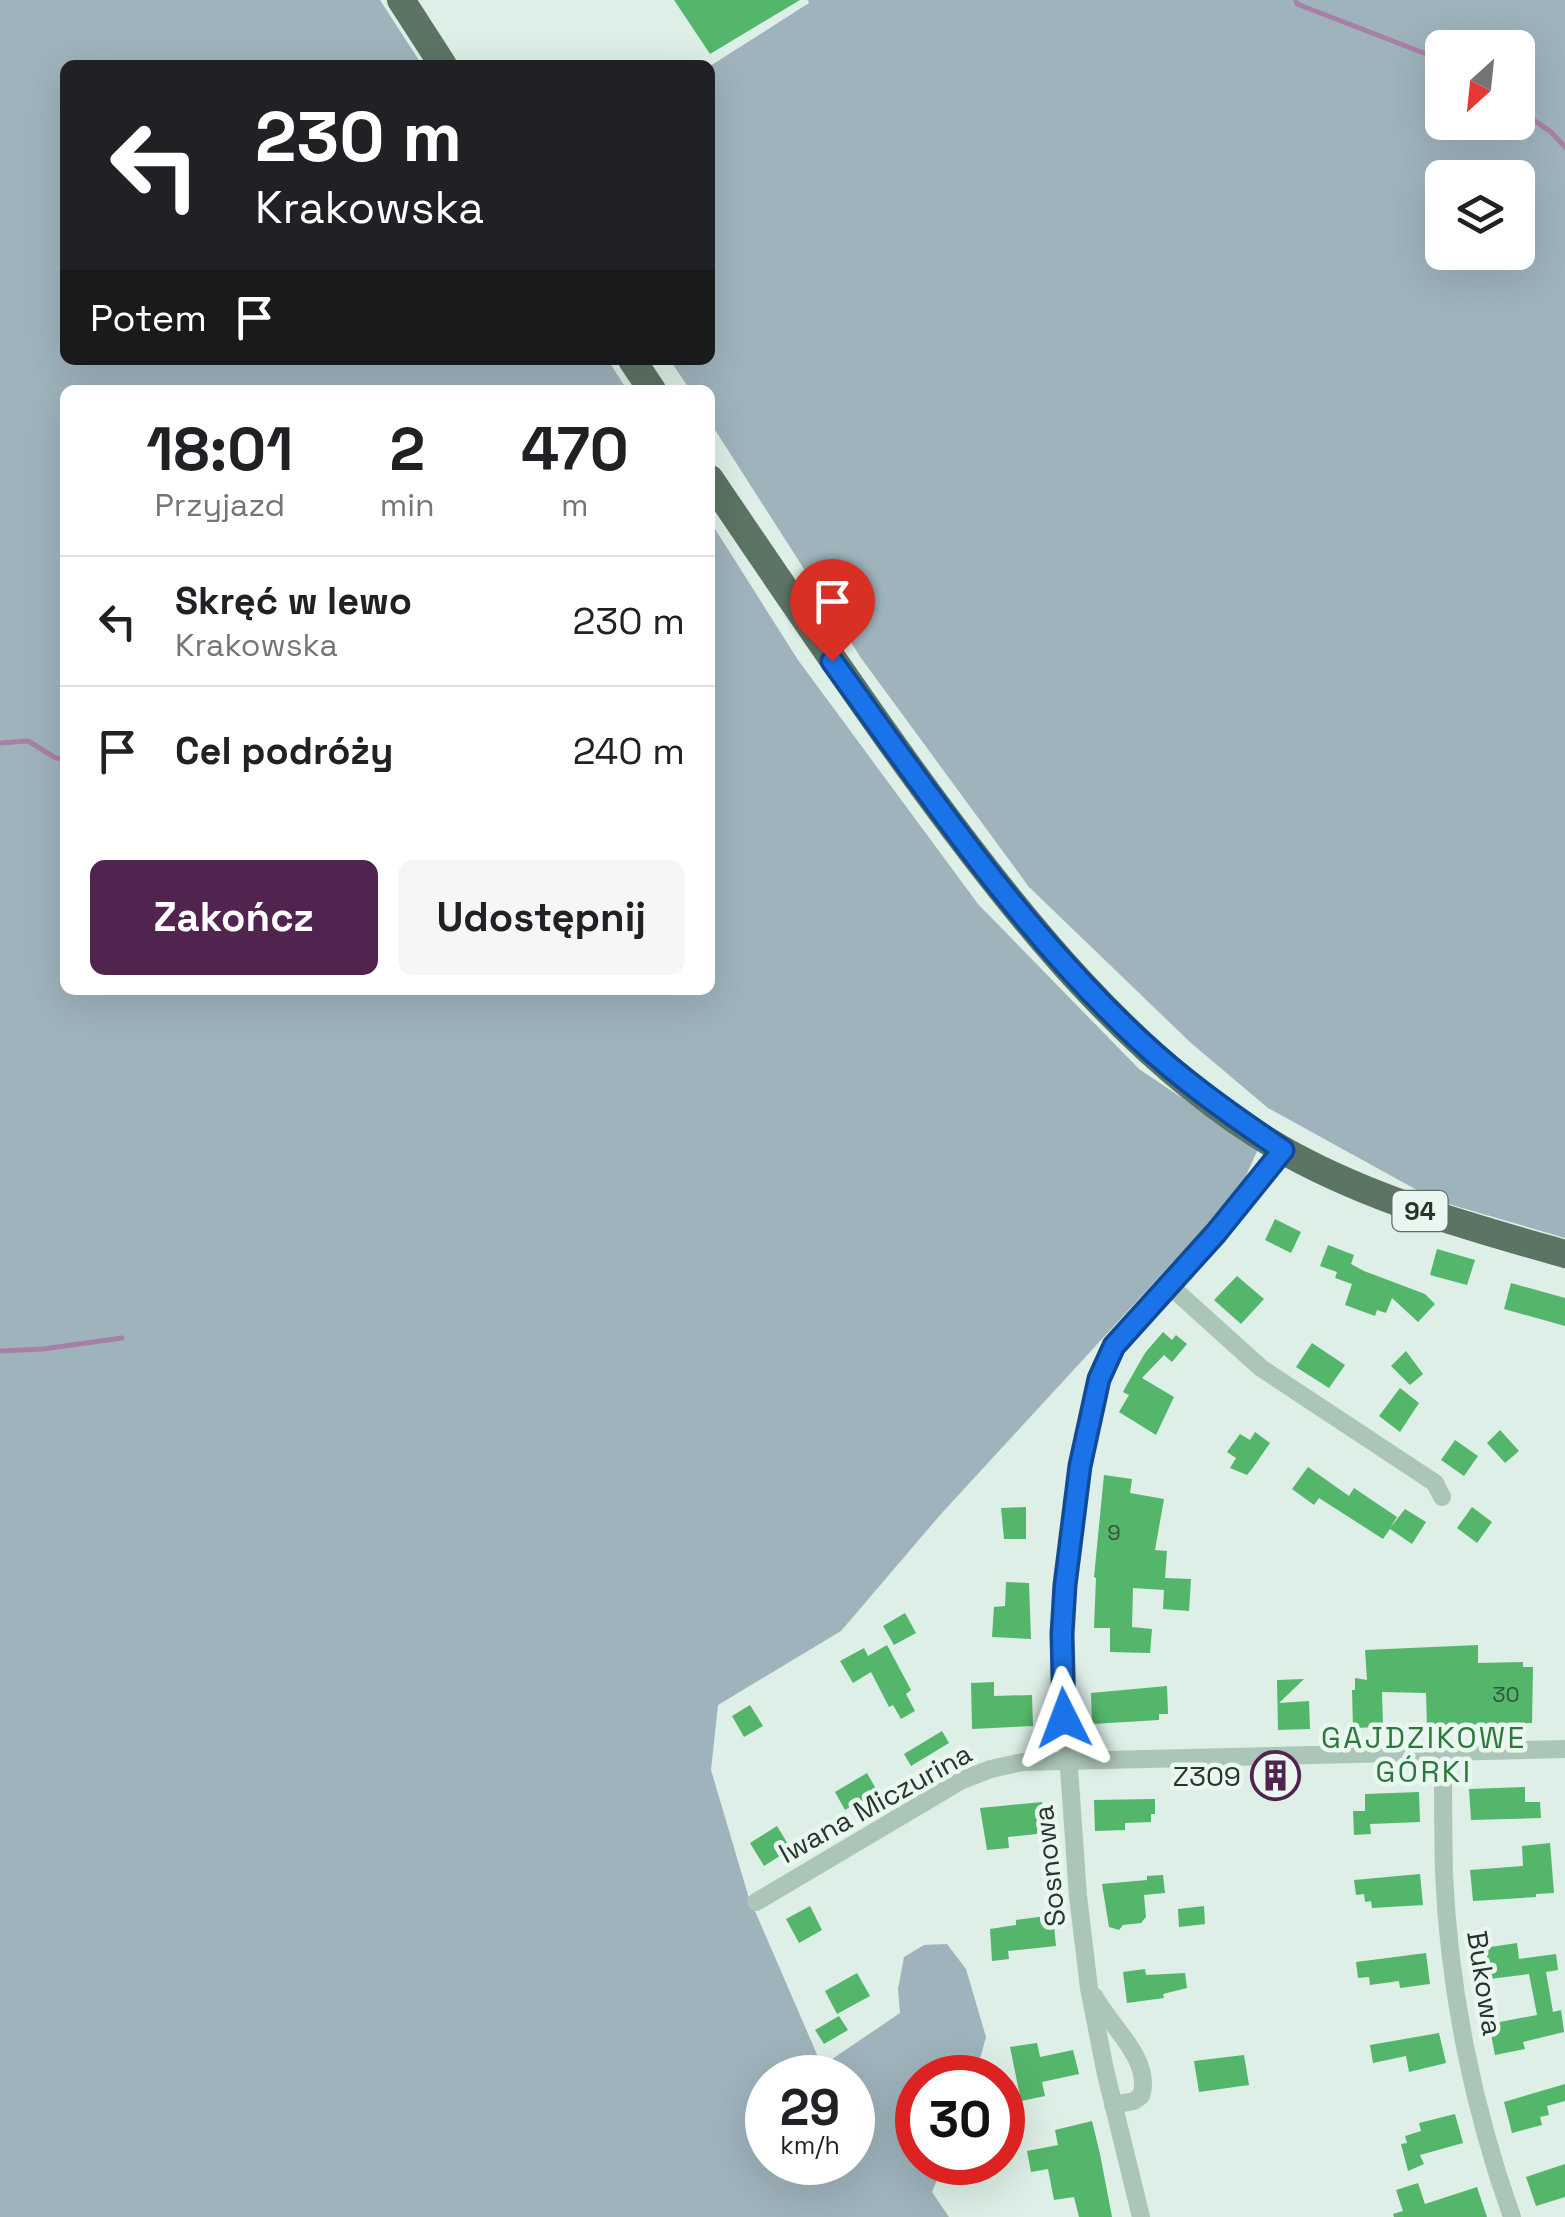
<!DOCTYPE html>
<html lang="pl">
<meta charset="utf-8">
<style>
:root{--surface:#fff;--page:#f6f6f6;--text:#202124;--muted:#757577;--line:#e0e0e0;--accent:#50244e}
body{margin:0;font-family:"Space Grotesk",sans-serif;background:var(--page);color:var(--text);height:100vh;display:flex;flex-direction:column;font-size:38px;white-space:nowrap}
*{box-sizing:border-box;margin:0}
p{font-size:32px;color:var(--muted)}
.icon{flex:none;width:55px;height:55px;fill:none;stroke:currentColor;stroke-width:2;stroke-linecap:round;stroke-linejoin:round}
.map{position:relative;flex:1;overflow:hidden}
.side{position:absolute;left:60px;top:385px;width:655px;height:610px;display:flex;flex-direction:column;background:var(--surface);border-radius:15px;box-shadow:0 10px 40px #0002}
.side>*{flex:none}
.guide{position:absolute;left:60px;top:60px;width:655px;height:305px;border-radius:15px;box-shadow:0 10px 40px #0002;background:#202124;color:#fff;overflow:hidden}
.needle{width:65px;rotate:207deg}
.buttons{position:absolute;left:1425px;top:30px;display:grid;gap:20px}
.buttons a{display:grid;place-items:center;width:110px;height:110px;border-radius:15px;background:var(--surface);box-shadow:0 10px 40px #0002;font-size:50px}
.speed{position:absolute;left:745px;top:2055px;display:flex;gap:20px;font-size:50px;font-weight:700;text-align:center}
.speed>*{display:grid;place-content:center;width:130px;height:130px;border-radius:50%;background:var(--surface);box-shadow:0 10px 40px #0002;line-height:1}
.speed small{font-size:25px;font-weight:400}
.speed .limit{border:15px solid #d22;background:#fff;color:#111}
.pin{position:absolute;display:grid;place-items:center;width:85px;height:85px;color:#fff;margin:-102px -42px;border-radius:50% 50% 50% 0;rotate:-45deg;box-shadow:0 0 10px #0007}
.pin .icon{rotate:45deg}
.me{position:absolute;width:110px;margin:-55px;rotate:357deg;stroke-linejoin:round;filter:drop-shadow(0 0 8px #0008)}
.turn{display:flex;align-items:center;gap:35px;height:210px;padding:0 30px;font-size:45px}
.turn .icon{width:130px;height:130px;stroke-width:2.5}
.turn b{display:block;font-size:70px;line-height:85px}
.then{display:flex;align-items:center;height:95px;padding:0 30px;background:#0003;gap:20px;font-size:38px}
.eta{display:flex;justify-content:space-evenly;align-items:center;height:170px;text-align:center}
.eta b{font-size:60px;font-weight:800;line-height:70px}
.cta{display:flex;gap:20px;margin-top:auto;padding:20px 30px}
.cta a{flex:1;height:115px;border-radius:15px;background:var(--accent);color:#fff;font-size:40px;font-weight:800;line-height:115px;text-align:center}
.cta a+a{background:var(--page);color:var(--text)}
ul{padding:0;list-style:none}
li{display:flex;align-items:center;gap:30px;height:130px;padding:0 30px;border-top:2px solid var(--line)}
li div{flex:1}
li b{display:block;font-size:38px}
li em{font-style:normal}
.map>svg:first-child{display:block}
</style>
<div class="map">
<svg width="1565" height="2217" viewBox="0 0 1565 2217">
<rect width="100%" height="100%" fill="#ddefe6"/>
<!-- green -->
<g fill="#9fb3bc" fill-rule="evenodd">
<path d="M 0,0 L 380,0 L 422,65 L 65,65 L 65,360 L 608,360 L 627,390 L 65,390 L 65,990 L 710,990 L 710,521 L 798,660 L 978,904 L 1139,1069 L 1258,1149 L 1240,1189 L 941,1514 L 841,1631 L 718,1705 L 711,1770 L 748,1895 L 822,2066 L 900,2013 L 898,1989 L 904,1957 L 924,1945 L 947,1944 L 966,1969 L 986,2037 L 975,2077 L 918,2078 L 918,2162 L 944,2163 L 932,2192 L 949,2217 L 0,2217 ZM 768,2078 L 852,2078 L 852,2162 L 768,2162 Z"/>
<path d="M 808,0 L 1565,0 L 1565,1238 L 1435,1200 L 1268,1108 L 1191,1043 L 1029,887 L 861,658 L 710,422 L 710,390 L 690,390 L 670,360 L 710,360 L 710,66 L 809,3 ZM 1442,48 L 1518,48 L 1518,122 L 1442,122 ZM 1442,178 L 1518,178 L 1518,252 L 1442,252 Z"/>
</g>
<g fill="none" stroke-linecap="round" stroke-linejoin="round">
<!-- stream -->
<g stroke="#a880a7" stroke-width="5">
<path d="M 1296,0 L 1297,4 L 1442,60"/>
<path d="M 1518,109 L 1551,132 L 1565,147"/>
<path d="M 0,743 L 28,741 L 56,758 L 65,759"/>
<path d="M 0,1351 L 43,1349 L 122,1338"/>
</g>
</g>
<!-- building -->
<g fill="#54b66a">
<path d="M 674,0 L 800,0 L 710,54 Z"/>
<path d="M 1275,1219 L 1301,1232 L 1291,1253 L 1265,1240 Z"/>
<path d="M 1328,1245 L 1354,1255 L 1351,1264 L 1364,1271 L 1425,1294 L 1435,1304 L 1418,1322 L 1392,1298 L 1386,1313 L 1377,1310 L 1375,1316 L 1345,1305 L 1352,1284 L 1335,1278 L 1337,1272 L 1320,1266 Z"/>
<path d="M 1437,1249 L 1475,1260 L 1467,1285 L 1430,1275 Z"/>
<path d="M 1237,1276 L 1264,1299 L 1241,1324 L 1214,1300 Z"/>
<path d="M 1511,1283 L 1565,1298 L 1565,1326 L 1504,1309 Z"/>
<path d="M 1163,1332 L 1172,1340 L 1176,1335 L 1187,1344 L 1172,1362 L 1164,1355 L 1142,1378 L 1174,1397 L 1156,1435 L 1119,1412 L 1129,1395 L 1123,1392 L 1125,1388 L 1145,1353 Z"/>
<path d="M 1312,1343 L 1345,1365 L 1329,1388 L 1296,1367 Z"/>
<path d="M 1406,1351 L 1423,1374 L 1410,1385 L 1391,1366 Z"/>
<path d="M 1400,1388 L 1419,1403 L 1400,1432 L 1379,1416 Z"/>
<path d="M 1500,1430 L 1519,1451 L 1505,1463 L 1487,1443 Z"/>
<path d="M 1255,1432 L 1270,1443 L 1252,1469 L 1247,1475 L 1230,1468 L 1236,1458 L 1227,1452 L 1240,1434 L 1250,1440 Z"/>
<path d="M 1455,1440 L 1478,1456 L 1464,1476 L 1441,1460 Z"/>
<path d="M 1308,1467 L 1349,1496 L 1354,1488 L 1397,1517 L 1390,1528 L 1405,1509 L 1426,1522 L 1412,1544 L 1390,1529 L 1383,1539 L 1319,1498 L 1314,1505 L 1292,1489 Z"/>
<path d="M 1104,1475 L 1132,1479 L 1130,1493 L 1164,1499 L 1155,1550 L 1167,1551 L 1165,1578 L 1191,1579 L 1189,1611 L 1163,1609 L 1164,1590 L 1133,1588 L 1132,1627 L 1152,1629 L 1150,1653 L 1110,1652 L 1110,1628 L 1094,1628 L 1096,1578 L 1094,1577 Z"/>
<path d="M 1026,1507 L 1026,1539 L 1004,1539 L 1001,1508 Z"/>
<path d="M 1472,1507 L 1492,1522 L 1477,1543 L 1457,1528 Z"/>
<path d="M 1006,1582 L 1029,1583 L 1031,1639 L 992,1637 L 994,1607 L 1005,1606 Z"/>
<path d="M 905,1613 L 916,1633 L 894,1645 L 883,1626 Z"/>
<path d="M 887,1645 L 911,1690 L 906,1694 L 915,1711 L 901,1719 L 893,1705 L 889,1707 L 871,1672 L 853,1683 L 840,1661 L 864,1648 L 868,1656 Z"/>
<path d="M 1478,1645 L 1478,1663 L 1523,1662 L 1523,1667 L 1533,1667 L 1532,1723 L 1427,1726 L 1426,1693 L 1382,1692 L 1383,1727 L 1353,1728 L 1352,1690 L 1355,1690 L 1355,1678 L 1367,1680 L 1365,1650 Z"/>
<path d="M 1304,1679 L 1279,1703 L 1309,1701 L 1310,1729 L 1278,1730 L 1277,1680 Z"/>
<path d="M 994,1682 L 994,1696 L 1032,1695 L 1033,1726 L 972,1729 L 971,1683 Z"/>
<path d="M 1167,1686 L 1168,1714 L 1159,1714 L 1159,1720 L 1092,1724 L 1091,1693 Z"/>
<path d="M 750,1705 L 763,1726 L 744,1737 L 732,1716 Z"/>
<path d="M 942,1731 L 949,1743 L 911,1766 L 904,1754 Z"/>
<path d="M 867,1773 L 880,1796 L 853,1812 L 850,1807 L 845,1810 L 835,1792 Z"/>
<path d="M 1525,1787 L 1525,1802 L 1540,1802 L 1541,1818 L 1471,1820 L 1469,1789 Z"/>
<path d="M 1419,1792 L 1420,1822 L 1370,1824 L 1371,1834 L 1354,1835 L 1353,1811 L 1365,1811 L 1365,1794 Z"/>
<path d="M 1155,1799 L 1155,1814 L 1151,1814 L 1151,1822 L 1125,1823 L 1125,1830 L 1095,1831 L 1094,1800 Z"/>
<path d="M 1042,1802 L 1045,1833 L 1008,1837 L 1009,1848 L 987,1850 L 980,1808 Z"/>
<path d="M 777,1826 L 791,1849 L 764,1866 L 750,1843 Z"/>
<path d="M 1550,1843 L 1554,1893 L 1536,1894 L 1536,1897 L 1473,1901 L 1470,1870 L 1523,1866 L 1522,1846 Z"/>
<path d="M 1420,1874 L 1423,1905 L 1372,1908 L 1371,1901 L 1365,1902 L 1364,1894 L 1356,1895 L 1354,1880 Z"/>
<path d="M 1163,1875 L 1165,1893 L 1144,1895 L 1146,1917 L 1141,1923 L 1123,1925 L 1119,1930 L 1109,1927 L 1102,1884 L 1147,1880 L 1147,1876 Z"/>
<path d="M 810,1906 L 822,1930 L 799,1943 L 786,1919 Z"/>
<path d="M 1204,1906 L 1205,1924 L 1179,1927 L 1178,1909 Z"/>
<path d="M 1053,1915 L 1056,1946 L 1008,1951 L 1009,1959 L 992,1961 L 990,1929 L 1016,1925 L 1016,1920 Z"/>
<path d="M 1517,1943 L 1519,1959 L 1556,1954 L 1558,1970 L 1546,1972 L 1553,2012 L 1561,2010 L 1564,2032 L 1523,2042 L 1525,2049 L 1495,2055 L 1489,2024 L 1537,2015 L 1529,1974 L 1481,1980 L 1477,1949 Z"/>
<path d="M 1426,1953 L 1430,1984 L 1400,1988 L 1399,1981 L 1370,1985 L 1369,1977 L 1358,1978 L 1356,1962 Z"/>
<path d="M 1145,1969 L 1146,1975 L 1185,1973 L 1187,1988 L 1163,1994 L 1164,1998 L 1127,2003 L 1123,1972 Z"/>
<path d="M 857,1973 L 870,1996 L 837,2014 L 825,1991 Z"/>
<path d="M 839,2016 L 848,2030 L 824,2044 L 815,2030 Z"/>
<path d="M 1439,2033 L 1446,2063 L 1409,2072 L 1406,2056 L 1373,2063 L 1370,2045 Z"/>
<path d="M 1037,2043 L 1040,2057 L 1073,2050 L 1079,2074 L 1042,2082 L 1045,2096 L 1021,2101 L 1010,2047 Z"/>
<path d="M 1244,2055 L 1249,2085 L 1199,2092 L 1194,2061 Z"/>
<path d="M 1565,2084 L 1565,2101 L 1547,2106 L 1549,2115 L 1540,2117 L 1542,2125 L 1512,2133 L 1504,2102 Z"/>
<path d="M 1455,2114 L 1463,2143 L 1420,2155 L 1424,2164 L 1408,2171 L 1401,2144 L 1407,2143 L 1405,2136 L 1421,2131 L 1419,2123 Z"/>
<path d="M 1092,2121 L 1100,2154 L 1112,2217 L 1079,2217 L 1074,2197 L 1054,2200 L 1048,2169 L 1031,2172 L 1027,2151 L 1058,2145 L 1055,2130 Z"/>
<path d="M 1565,2164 L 1565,2197 L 1536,2206 L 1526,2177 Z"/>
<path d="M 1418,2183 L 1425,2204 L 1477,2187 L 1487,2217 L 1394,2217 L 1393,2214 L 1403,2211 L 1396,2190 Z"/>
</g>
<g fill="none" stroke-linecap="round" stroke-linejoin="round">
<!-- street -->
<g stroke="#abc5b6" stroke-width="18">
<path d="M 1169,1285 L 1261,1368 L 1435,1483 L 1442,1497"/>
<path d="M 1443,1751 C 1443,1791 1443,1832 1444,1873 C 1449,1989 1473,2108 1512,2217"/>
<path d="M 756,1902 L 962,1780 L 991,1769 L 1022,1762 L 1565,1749"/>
<path d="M 1094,1996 C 1109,2025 1153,2060 1141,2096 L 1134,2101 L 1113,2105"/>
<path d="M 1141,2217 L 1105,2070 L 1089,1988 L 1078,1896 L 1062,1668 L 1065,1585 L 1071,1529 L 1099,1379 L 1114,1346 L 1216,1233 L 1283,1150"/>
</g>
<!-- primary -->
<g stroke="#5c7464" stroke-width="28">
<path d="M 401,0 L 443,65"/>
<path d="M 632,360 L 652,390"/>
<path d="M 710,479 C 775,575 840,672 908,766 C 1009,906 1134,1067 1288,1153 C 1375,1201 1470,1227 1565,1254"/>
</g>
</g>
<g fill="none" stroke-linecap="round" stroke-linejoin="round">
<defs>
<path id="route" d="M 832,661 C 927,792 1019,928 1138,1039 C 1183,1081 1233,1116 1283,1150 L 1216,1233 L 1114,1346 L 1099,1379 L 1080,1466 L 1065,1585 L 1062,1634 L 1064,1718"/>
</defs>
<!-- route casing -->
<use href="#route" stroke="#114b97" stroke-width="25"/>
<!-- route -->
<use href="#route" stroke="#1a73e8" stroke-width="18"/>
</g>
<!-- icons -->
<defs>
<symbol id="building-ring" viewBox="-11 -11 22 22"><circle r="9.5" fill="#e9f7f0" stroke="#50244e" stroke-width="1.5"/><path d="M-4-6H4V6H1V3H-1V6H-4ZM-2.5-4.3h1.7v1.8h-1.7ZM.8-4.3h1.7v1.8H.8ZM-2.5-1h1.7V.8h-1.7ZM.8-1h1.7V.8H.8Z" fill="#50244e"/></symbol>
</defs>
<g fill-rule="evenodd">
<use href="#building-ring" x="1248" y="1748" width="55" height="55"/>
</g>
<g text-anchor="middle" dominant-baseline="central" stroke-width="9" stroke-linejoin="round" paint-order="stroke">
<!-- number labels -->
<g font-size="22" fill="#34543c">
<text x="1114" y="1532">9</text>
<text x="1506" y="1694">30</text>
</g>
<!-- shield labels -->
<rect fill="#e9f7f0" stroke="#636e67" stroke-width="2.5" x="1392.5" y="1191" width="55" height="40" rx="8"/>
<g font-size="25" font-weight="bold" fill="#29342c">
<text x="1420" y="1211">94</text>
</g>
<!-- poi labels -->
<g font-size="28" fill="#29342c" stroke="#e9f7f0" text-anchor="end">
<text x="1241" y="1776">Z309</text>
</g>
<!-- street labels -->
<g font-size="28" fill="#29342c" stroke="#e9f7f0">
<text transform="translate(875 1803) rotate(-29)">Iwana Miczurina</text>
<text transform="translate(1049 1866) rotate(-96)">Sosnowa</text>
<text transform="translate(1485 1983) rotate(81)">Bukowa</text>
</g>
<!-- neighbourhood labels -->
<g font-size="30" letter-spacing="2.5" fill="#2c783d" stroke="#e9f7f0">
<text x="1424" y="1737">GAJDZIKOWE<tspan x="1424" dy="34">GÓRKI</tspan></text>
</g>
</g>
</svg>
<div class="buttons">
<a><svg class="needle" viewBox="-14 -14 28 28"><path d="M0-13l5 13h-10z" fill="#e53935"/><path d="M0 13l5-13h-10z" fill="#757577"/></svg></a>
<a><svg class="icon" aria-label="layers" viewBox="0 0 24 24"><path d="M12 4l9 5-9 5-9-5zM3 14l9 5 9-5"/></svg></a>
</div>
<div class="speed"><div>29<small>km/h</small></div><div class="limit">30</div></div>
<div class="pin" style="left:832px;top:661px;background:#d93025"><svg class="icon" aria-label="arrive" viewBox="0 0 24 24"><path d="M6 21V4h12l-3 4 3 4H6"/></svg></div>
<svg class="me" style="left:1064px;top:1718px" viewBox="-20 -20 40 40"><path d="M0-17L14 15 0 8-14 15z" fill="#1a73e8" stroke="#fff" stroke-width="4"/></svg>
<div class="guide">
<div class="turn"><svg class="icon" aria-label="left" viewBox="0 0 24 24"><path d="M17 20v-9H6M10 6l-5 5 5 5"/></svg><div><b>230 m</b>Krakowska</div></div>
<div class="then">Potem<svg class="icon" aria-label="arrive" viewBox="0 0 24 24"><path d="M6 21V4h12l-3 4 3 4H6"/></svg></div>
</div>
<section class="side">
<div class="eta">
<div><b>18:01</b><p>Przyjazd</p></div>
<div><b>2</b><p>min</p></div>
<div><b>470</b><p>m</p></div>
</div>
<ul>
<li><svg class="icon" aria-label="left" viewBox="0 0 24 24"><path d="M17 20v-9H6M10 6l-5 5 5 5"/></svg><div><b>Skręć w lewo</b><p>Krakowska</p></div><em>230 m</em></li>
<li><svg class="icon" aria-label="arrive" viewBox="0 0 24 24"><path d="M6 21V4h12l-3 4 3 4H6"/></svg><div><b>Cel podróży</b></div><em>240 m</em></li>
</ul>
<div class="cta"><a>Zakończ</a><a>Udostępnij</a></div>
</section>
</div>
